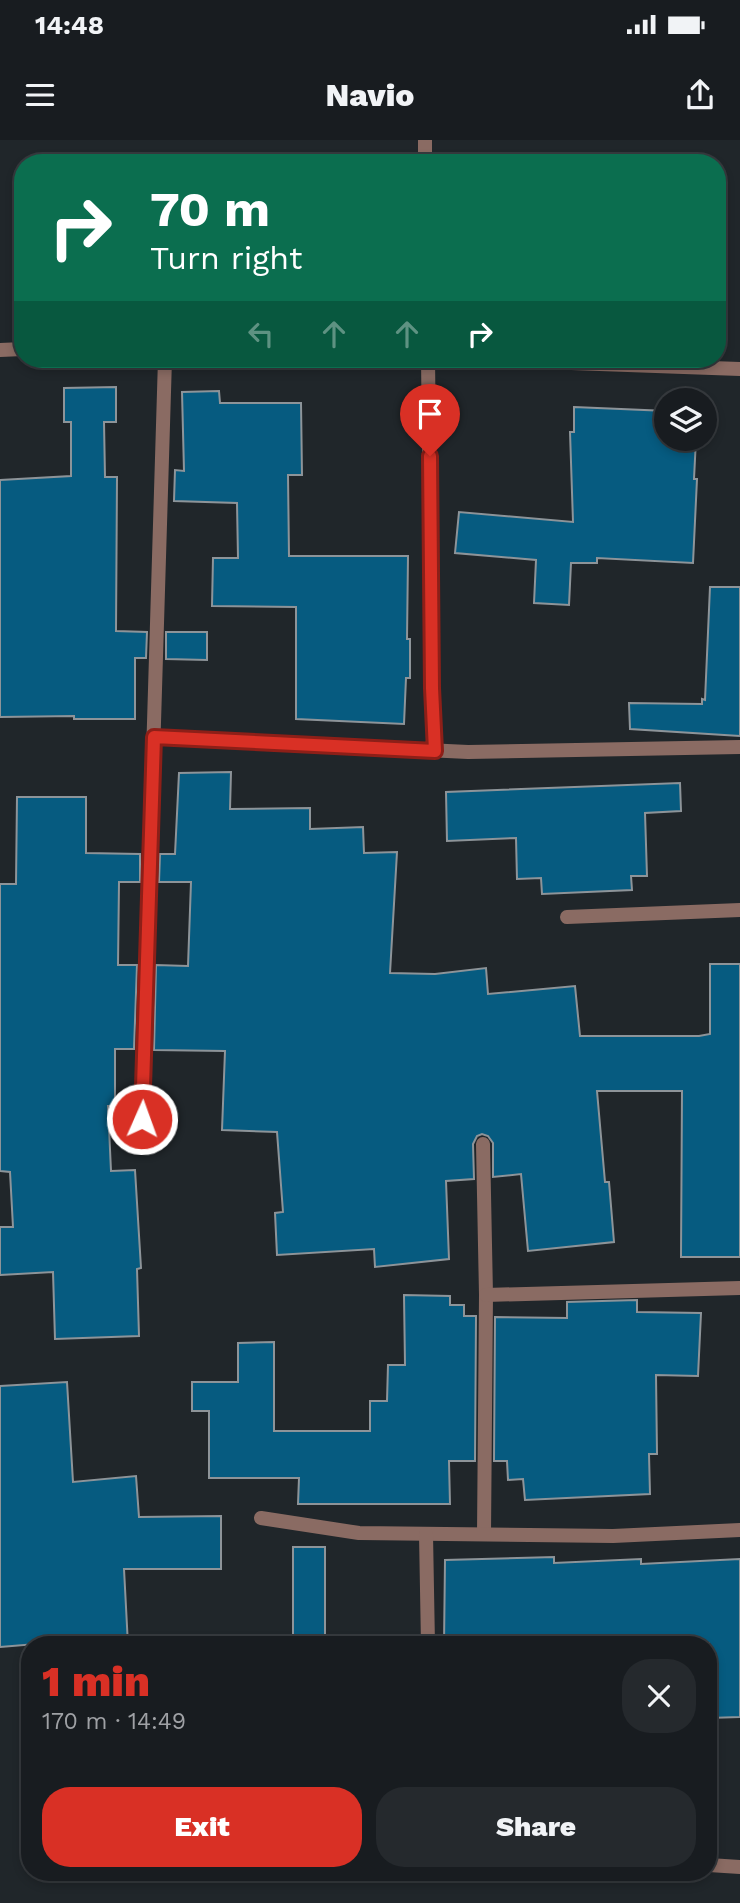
<!DOCTYPE html>
<meta charset="utf-8">
<style>
:root{--surface:#181c20;--page:#25292d;--text:#f1f3f6;--muted:#9fa1a5;--line:#363a3e;--accent:#d93025}
body{margin:0;font-family:"Work Sans",sans-serif;background:var(--page);color:var(--text);height:100vh;display:flex;flex-direction:column;font-size:26px;white-space:nowrap}
*{box-sizing:border-box;margin:0}
p{font-size:23px;color:var(--muted)}
.icon{flex:none;width:38px;height:38px;fill:none;stroke:currentColor;stroke-width:2;stroke-linecap:round;stroke-linejoin:round}
.map{position:relative;flex:1;overflow:hidden}
.panel{position:absolute;left:21px;top:1496px;width:696px;height:245px;display:flex;flex-direction:column;background:var(--surface);border-radius:28px;box-shadow:0 4px 10px #0003,0 0 0 2px var(--line)}
.panel>*{flex:none}
.banner{position:absolute;left:14px;top:14px;width:712px;height:214px;border-radius:28px;box-shadow:0 4px 10px #0003,0 0 0 2px var(--line);background:#0b6e4f;color:#fff;overflow:hidden}
.tools{position:absolute;left:654px;top:248px;display:grid;gap:14px}
.tools a{display:grid;place-items:center;width:63px;height:63px;border-radius:50%;background:var(--surface);box-shadow:0 4px 10px #0003,0 0 0 2px var(--line);font-size:35px}
.pin{position:absolute;display:grid;place-items:center;width:60px;height:60px;color:#fff;margin:-72px -30px;border-radius:50% 50% 50% 0;rotate:-45deg;box-shadow:0 0 7px #0007}
.pin .icon{rotate:45deg}
.me{position:absolute;width:77px;margin:-38px;rotate:2deg;stroke-linejoin:round;filter:drop-shadow(0 0 5px #0008)}
.turn{display:flex;align-items:center;gap:24px;height:147px;padding:0 21px;font-size:32px}
.turn .icon{width:91px;height:91px;stroke-width:2.5}
.turn b{display:block;font-size:49px;line-height:60px}
.lanes{display:flex;align-items:center;height:66px;padding:0 21px;background:#0003;justify-content:center;gap:35px;direction:ltr}
.lanes .off{opacity:.35}
.round{display:grid;place-items:center;flex:none;width:74px;height:74px;border-radius:28px;background:var(--page)}
.head{display:flex;align-items:center;justify-content:space-between;height:119px;padding:0 21px}
h1{font-size:42px;font-weight:800;line-height:52px;color:var(--accent)}
.cta{display:flex;gap:14px;margin-top:auto;padding:14px 21px}
.cta a{flex:1;height:80px;border-radius:28px;background:var(--accent);color:#fff;font-size:28px;font-weight:800;line-height:80px;text-align:center}
.cta a+a{background:var(--page);color:var(--text)}
.status{display:flex;justify-content:space-between;align-items:center;height:49px;padding:0 35px;background:var(--surface);direction:ltr}
.status svg{height:19px;fill:currentColor}
header{display:flex;justify-content:space-between;align-items:center;height:91px;padding:0 21px;background:var(--surface);font-size:32px;font-weight:800}
.map>svg:first-child{display:block}
</style>
<div class="status"><b>14:48</b><svg viewBox="0 0 49 12"><path d="M0 12V9h3v3zM5 12V6h3v6zM10 12V3h3v9zM15 12V0h3v12zM26 1h20v11H26zM47 4h2v5h-2z"/></svg></div>
<header><svg class="icon" aria-label="menu" viewBox="0 0 24 24"><path d="M4 6h16M4 12h16M4 18h16"/></svg>Navio<svg class="icon" aria-label="share" viewBox="0 0 24 24"><path d="M12 15V3M7 8l5-5 5 5M5 13v7h14v-7"/></svg></header>
<div class="map">
<svg width="740" height="1763" viewBox="0 0 740 1763">
<rect width="100%" height="100%" fill="#20262a"/>
<!-- building -->
<g fill="#065b80" stroke="#8d9499" stroke-width="2">
<path d="M 116,247 L 116,282 L 104,282 L 105,337 L 117,337 L 116,491 L 147,492 L 146,518 L 135,518 L 135,579 L 74,579 L 74,576 L 0,577 L 0,340 L 71,336 L 71,282 L 64,282 L 64,248 Z"/>
<path d="M 219,251 L 220,263 L 301,263 L 302,335 L 288,335 L 289,416 L 408,416 L 407,499 L 410,499 L 410,538 L 406,538 L 404,584 L 296,579 L 296,467 L 212,466 L 213,418 L 238,418 L 237,363 L 174,361 L 175,330 L 184,331 L 182,252 Z"/>
<path d="M 574,267 L 667,271 L 667,299 L 696,299 L 694,339 L 697,339 L 693,423 L 597,418 L 597,423 L 571,423 L 569,465 L 534,463 L 536,420 L 455,413 L 459,372 L 573,382 L 570,292 L 574,292 Z"/>
<path d="M 710,447 L 740,447 L 740,596 L 630,589 L 629,563 L 702,564 L 702,559 L 705,560 Z"/>
<path d="M 166,492 L 207,492 L 207,520 L 166,519 Z"/>
<path d="M 231,632 L 230,669 L 310,668 L 310,689 L 363,687 L 364,713 L 397,712 L 390,833 L 435,834 L 486,828 L 488,854 L 575,846 L 580,896 L 699,896 L 710,894 L 710,824 L 740,824 L 740,1117 L 681,1117 L 682,951 L 597,951 L 605,1042 L 609,1042 L 614,1102 L 528,1111 L 521,1034 L 493,1037 L 493,1003 L 488,996 L 482,994 L 477,996 L 473,1004 L 474,1039 L 446,1041 L 449,1119 L 375,1127 L 374,1109 L 277,1115 L 275,1073 L 283,1072 L 277,992 L 222,990 L 225,911 L 154,910 L 156,825 L 188,826 L 191,742 L 159,742 L 160,714 L 175,714 L 179,633 Z"/>
<path d="M 680,643 L 681,671 L 645,673 L 647,736 L 631,736 L 632,750 L 542,754 L 541,738 L 517,739 L 516,698 L 447,701 L 446,652 Z"/>
<path d="M 17,657 L 86,657 L 86,713 L 140,714 L 140,742 L 119,742 L 118,825 L 137,825 L 134,909 L 115,909 L 115,966 L 108,966 L 111,1031 L 135,1030 L 141,1128 L 137,1129 L 139,1196 L 55,1199 L 53,1132 L 0,1135 L 0,1087 L 13,1087 L 10,1032 L 0,1031 L 0,744 L 16,744 Z"/>
<path d="M 404,1155 L 450,1156 L 450,1165 L 464,1165 L 464,1176 L 476,1176 L 475,1321 L 449,1321 L 450,1364 L 298,1364 L 299,1338 L 209,1338 L 209,1271 L 192,1271 L 192,1242 L 238,1242 L 238,1203 L 274,1202 L 274,1291 L 370,1291 L 370,1261 L 387,1261 L 388,1225 L 405,1225 Z"/>
<path d="M 637,1160 L 637,1172 L 701,1173 L 698,1236 L 656,1235 L 657,1314 L 649,1314 L 650,1354 L 525,1360 L 523,1339 L 508,1340 L 507,1321 L 494,1321 L 495,1177 L 567,1178 L 567,1162 Z"/>
<path d="M 67,1242 L 73,1342 L 136,1336 L 139,1377 L 221,1376 L 221,1429 L 124,1429 L 128,1505 L 73,1505 L 72,1501 L 0,1507 L 0,1246 Z"/>
<rect x="293" y="1407" width="32" height="89"/>
<path d="M 554,1417 L 554,1423 L 641,1419 L 641,1424 L 740,1419 L 740,1577 L 709,1578 L 709,1503 L 444,1505 L 445,1420 Z"/>
</g>
<g fill="none" stroke-linecap="round" stroke-linejoin="round">
<!-- minor -->
<g stroke="#8a6b63" stroke-width="14">
<path d="M 425,23 L 425,0"/>
<path d="M 0,210 L 23,209"/>
<path d="M 428,219 L 432,548 L 435,611"/>
<path d="M 459,219 L 740,229"/>
<path d="M 154,597 L 468,612 L 740,607"/>
<path d="M 567,777 L 740,770"/>
<path d="M 142,979 L 165,219"/>
<path d="M 483,1004 L 486,1155 L 484,1394"/>
<path d="M 486,1155 L 740,1148"/>
<path d="M 261,1378 L 359,1393 L 613,1396 L 740,1390"/>
<path d="M 426,1394 L 428,1505"/>
<path d="M 709,1725 L 740,1727"/>
</g>
</g>
<g fill="none" stroke-linecap="round" stroke-linejoin="round">
<defs>
<path id="route" d="M 142,979 L 154,597 L 435,611 L 432,548 L 430,316"/>
</defs>
<!-- route casing -->
<use href="#route" stroke="#8d1f18" stroke-width="18"/>
<!-- route -->
<use href="#route" stroke="#d93025" stroke-width="12"/>
</g>
</svg>
<div class="tools">
<a><svg class="icon" aria-label="layers" viewBox="0 0 24 24"><path d="M12 4l9 5-9 5-9-5zM3 14l9 5 9-5"/></svg></a>
</div>
<div class="pin" style="left:430px;top:316px;background:#d93025"><svg class="icon" aria-label="arrive" viewBox="0 0 24 24"><path d="M6 21V4h12l-3 4 3 4H6"/></svg></div>
<svg class="me" style="left:142px;top:979px" viewBox="-20 -20 40 40"><circle r="17" fill="#d93025" stroke="#fff" stroke-width="3"/><path d="M0-11L8 9 0 5-8 9z" fill="#fff"/></svg>
<div class="banner">
<div class="turn"><svg class="icon" aria-label="right" viewBox="0 0 24 24"><path d="M7 20v-9h11M14 6l5 5-5 5"/></svg><div><b>70 m</b>Turn right</div></div>
<div class="lanes"><svg class="icon off" aria-label="left" viewBox="0 0 24 24"><path d="M17 20v-9H6M10 6l-5 5 5 5"/></svg><svg class="icon off" aria-label="ahead" viewBox="0 0 24 24"><path d="M12 20V5M6 11l6-6 6 6"/></svg><svg class="icon off" aria-label="ahead" viewBox="0 0 24 24"><path d="M12 20V5M6 11l6-6 6 6"/></svg><svg class="icon" aria-label="right" viewBox="0 0 24 24"><path d="M7 20v-9h11M14 6l5 5-5 5"/></svg></div>
</div>
<section class="panel">
<div class="head"><div><h1>1 min</h1><p>170 m · 14:49</p></div><a class="round"><svg class="icon" aria-label="close" viewBox="0 0 24 24"><path d="M6 6l12 12M18 6L6 18"/></svg></a></div>
<div class="cta"><a>Exit</a><a>Share</a></div>
</section>
</div>
